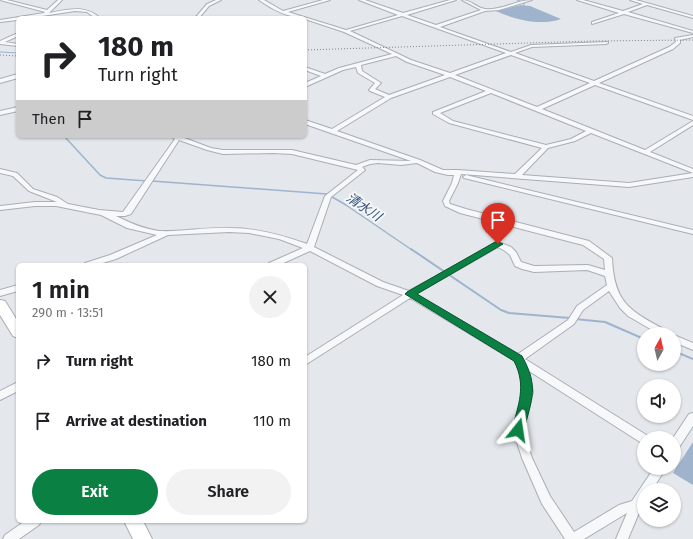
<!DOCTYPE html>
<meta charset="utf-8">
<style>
:root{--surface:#fff;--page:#f2f2f2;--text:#202124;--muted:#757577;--accent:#0b8043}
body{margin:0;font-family:"Fira Sans","Noto Sans JP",sans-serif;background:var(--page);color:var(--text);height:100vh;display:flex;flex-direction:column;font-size:15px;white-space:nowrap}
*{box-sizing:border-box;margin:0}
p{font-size:13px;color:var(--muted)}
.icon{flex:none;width:22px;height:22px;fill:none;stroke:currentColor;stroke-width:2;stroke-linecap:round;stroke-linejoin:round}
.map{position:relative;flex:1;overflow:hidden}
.panel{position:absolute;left:16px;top:263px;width:291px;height:260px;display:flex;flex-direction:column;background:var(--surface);border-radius:6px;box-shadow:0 1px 3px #0004}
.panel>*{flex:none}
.hud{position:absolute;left:16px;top:16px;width:291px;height:122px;border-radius:6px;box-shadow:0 1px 3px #0004;background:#fff;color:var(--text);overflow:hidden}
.needle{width:26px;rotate:8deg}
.fabs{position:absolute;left:637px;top:327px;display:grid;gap:8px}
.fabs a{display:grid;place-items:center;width:44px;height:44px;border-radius:50%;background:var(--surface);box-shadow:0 1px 3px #0004;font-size:20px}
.pin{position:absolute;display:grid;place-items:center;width:34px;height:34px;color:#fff;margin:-41px -17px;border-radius:50% 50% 50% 0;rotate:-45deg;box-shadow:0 0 4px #0007}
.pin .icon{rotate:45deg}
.me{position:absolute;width:44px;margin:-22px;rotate:15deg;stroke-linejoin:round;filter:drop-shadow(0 0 3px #0008)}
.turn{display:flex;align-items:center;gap:14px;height:84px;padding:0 16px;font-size:18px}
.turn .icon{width:52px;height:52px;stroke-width:2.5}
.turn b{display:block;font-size:28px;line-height:34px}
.then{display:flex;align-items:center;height:38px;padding:0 16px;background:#0003;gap:8px;font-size:15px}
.round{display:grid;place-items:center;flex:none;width:42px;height:42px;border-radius:21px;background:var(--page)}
.summary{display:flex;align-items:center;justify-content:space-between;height:68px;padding:0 16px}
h1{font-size:24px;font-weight:600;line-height:30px}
.primary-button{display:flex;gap:8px;margin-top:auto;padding:8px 16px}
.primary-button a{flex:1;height:46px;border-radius:24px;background:var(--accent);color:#fff;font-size:16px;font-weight:600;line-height:46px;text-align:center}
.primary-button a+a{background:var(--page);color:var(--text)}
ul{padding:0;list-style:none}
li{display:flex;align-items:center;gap:12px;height:60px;padding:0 16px}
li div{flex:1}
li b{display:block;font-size:15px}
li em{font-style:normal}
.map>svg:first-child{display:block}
</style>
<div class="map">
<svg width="693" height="539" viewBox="0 0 693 539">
<rect width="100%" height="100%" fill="#e4e7ec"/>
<!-- water -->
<g fill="#9fb4cc">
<path d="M 521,5 L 530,6 L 561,19 C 542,26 515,20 496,11 Z"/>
<path d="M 693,442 L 693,485 L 673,473 Z"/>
</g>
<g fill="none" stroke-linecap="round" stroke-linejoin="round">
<!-- stream-far2 -->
<g stroke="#9fb4cc" stroke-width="1">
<path d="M 517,0 L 523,2"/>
<path d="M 523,6 L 525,2"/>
<path d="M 0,52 L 18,53"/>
</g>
<!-- stream-far1 -->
<g stroke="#9fb4cc" stroke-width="1.5">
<path d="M 18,78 L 18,87"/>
<path d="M 64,136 L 100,175 L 106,178 L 147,181"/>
<path d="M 152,181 L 327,194 L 346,205 L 412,250"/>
</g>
<!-- stream -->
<g stroke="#9fb4cc" stroke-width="2">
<path d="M 411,249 L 501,310 L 509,313 L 570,318"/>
<path d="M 575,319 L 605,322 L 644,339"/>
<path d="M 674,351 L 693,359"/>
</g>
<defs>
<g id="minor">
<path d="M 0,0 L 7,0 L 47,10 L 58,0 L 62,0 L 49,13 C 68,10 84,4 100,18 L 95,18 L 87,12 L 75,11 L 29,18 L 18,18 L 18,20 L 0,22 L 0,20 L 44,13 L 45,12 Z"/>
<path d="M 216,0 L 221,0 L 209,6 L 199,18 L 195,18 L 207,4 Z"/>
<path d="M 259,0 L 264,0 L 283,11 L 323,0 L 330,0 L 288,12 L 346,30 L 398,15 L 359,0 L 365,0 L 403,13 L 450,0 L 456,0 L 407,15 L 436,25 L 481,10 L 462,0 C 471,0 477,8 485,9 C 501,11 516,0 532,0 L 499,10 L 485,11 L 440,27 L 511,52 L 531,45 L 608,42 L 608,43 L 606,44 L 532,47 L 515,53 L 594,81 L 669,47 L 676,42 L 675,38 L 693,35 L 693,37 L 680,40 L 680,43 L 673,49 L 599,83 L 693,116 L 693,120 L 595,85 L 542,109 L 645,150 L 693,121 L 693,125 L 650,152 L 693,169 L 693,173 L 591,133 L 575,141 L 548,148 L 522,175 L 629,183 L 693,173 L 693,177 L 629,187 L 461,174 L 458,183 L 449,201 L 450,204 L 466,209 L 589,241 L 612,258 C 614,305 631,311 669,332 L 670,334 L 659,334 L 628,316 L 620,308 L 609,291 L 583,310 L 574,324 L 525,359 L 648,436 L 649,438 L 644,438 L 644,443 L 640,442 L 529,371 L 533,392 L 523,430 L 532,458 L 550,496 L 574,532 L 619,505 L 632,501 L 654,468 L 666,468 L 652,490 L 644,490 L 644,503 L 641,508 L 628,539 L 616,539 L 627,513 L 584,539 L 565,539 L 542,504 L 522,458 L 513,430 L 523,392 L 519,370 L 515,361 L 410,298 L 305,365 L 305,357 L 403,295 L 377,286 L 310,251 L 279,265 L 268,265 L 269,263 L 303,248 L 279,239 L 249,233 L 229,232 L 168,235 L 116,259 L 96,265 L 84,265 L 85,263 L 110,255 L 157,235 L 127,228 L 101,215 L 56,206 L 35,206 L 0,210 L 0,206 L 35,202 L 57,202 L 29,191 L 13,176 L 0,173 L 0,169 L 17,173 L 33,189 L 57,197 L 68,204 L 99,210 L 123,212 L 175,139 L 170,136 L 179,136 L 211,148 L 223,150 L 292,150 L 356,165 L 370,160 L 411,161 L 305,124 L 305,120 L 332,129 L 385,97 L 370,91 L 369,90 L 375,83 L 358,73 L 356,67 L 343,70 L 305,87 L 305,83 L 321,76 L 305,70 L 305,67 L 325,74 L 339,68 L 392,54 L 344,32 L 305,19 L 305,18 C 289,18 271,9 259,0 ZM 402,16 L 506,53 L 450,73 L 411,60 L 350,31 ZM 511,55 L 590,83 L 537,107 L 455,75 ZM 396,56 L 407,62 L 445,75 L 389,95 L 375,89 L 381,83 L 362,71 L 361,65 ZM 450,77 L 486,91 L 433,112 L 433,114 L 449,123 L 542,148 L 515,174 L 458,170 L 443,170 L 420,160 L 337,131 L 391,98 ZM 491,93 L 586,131 L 571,139 L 546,145 L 453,121 L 440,113 ZM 179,140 L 207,150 L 223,154 L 273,153 L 292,154 L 358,170 L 325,196 L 307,244 C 282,235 257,228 230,228 C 206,227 182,232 159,231 C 144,229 130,223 116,216 L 125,216 L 131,214 ZM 378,163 L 401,165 L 417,163 L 435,172 L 448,175 L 454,175 L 452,183 L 443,201 L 445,206 L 460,213 L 583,245 L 604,259 L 605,270 L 588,265 L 534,266 L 521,262 L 516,252 L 511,247 L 498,242 L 409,291 L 383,282 L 314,247 L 331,197 L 364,171 L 365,170 L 362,167 L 370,164 ZM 498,247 L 505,251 L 510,255 L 515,266 L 522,269 L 534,272 L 587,270 L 605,276 L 607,285 L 577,306 L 568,320 L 518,354 L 416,294 Z"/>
<path d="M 577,0 L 583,0 L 623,11 L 643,4 L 630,0 L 636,0 L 693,16 L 693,18 L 647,5 L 628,12 L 693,31 L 693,33 L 624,14 L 592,24 L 592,22 L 619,13 Z"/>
<path d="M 18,33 L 18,36 L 5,42 L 18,44 L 18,46 L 0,44 L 0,41 Z"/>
<path d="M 18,74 L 18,78 L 0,83 L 0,79 Z"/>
<path d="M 18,107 L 18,111 L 0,115 L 0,111 Z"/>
<path d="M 466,175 L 693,230 L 693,234 L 464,178 L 463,177 Z"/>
<path d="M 18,285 L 18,291 L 0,296 L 0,290 Z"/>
<path d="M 674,335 L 693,343 L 693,350 L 674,342 Z"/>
<path d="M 18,382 L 18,391 L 0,400 L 0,391 Z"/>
<path d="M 693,413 L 693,426 L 678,449 L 674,450 L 673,438 L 689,414 Z"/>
<path d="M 25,521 L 41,521 L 39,525 L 19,539 L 3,539 L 5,535 Z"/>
</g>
<g id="secondary">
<path d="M 0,300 L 5,301 L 18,322 L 18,338 L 13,336 L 0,315 Z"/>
<path d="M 124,521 L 143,521 L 152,539 L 133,539 Z"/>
</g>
</defs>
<!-- minor casing -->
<use href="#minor" stroke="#a9aeb7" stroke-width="2"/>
<!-- secondary casing -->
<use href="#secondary" stroke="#a9aeb7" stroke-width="2"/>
<!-- minor -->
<use href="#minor" fill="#f7f8fa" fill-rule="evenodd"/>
<!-- secondary -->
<use href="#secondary" fill="#fff" fill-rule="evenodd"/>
<!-- rail -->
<g stroke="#7d8696" stroke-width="1" stroke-dasharray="1 2" stroke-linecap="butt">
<path d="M 305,50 L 592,41 L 693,40"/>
<path d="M 0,55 L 18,56"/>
</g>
</g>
<!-- route -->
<path fill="#0b8043" stroke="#07532c" d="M 495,242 L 498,242 L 503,244 L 417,294 L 522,356 C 539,387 532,398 524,430 L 522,434 L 518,435 L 514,434 L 512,430 C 518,405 527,386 514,361 L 405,294 L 407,292 Z"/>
<g text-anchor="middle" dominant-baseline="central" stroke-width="4" stroke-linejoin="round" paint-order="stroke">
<!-- water labels -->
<g font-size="13" font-style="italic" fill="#34527a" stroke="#f4f6f9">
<text transform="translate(364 207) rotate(34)">清水川</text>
</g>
</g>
</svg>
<div class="fabs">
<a><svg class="needle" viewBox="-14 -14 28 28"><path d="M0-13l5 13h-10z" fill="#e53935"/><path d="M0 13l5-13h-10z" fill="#757577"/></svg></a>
<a><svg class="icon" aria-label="sound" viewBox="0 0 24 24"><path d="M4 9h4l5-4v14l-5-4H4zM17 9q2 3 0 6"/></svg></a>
<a><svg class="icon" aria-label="search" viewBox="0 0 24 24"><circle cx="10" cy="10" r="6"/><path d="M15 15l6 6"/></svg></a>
<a><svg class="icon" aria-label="layers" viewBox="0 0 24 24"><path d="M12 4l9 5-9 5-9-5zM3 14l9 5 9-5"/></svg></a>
</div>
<div class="pin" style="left:498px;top:244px;background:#d93025"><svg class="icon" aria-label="arrive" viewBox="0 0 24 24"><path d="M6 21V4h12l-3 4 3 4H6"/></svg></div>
<svg class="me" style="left:518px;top:430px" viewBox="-20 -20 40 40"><path d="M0-17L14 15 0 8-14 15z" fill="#0b8043" stroke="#fff" stroke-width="4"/></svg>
<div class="hud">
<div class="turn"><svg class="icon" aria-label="right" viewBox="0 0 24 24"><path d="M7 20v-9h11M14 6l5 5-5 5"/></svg><div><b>180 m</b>Turn right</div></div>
<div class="then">Then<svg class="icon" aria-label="arrive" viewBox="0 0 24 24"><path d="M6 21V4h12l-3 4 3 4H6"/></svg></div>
</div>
<section class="panel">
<div class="summary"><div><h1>1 min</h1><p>290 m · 13:51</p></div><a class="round"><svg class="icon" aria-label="close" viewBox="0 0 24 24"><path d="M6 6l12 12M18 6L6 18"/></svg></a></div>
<ul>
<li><svg class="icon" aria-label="right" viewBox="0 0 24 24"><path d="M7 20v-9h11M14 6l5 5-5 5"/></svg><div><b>Turn right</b></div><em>180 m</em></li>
<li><svg class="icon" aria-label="arrive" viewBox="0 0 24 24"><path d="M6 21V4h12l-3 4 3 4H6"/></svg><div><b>Arrive at destination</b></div><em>110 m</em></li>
</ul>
<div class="primary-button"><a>Exit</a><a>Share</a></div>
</section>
</div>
